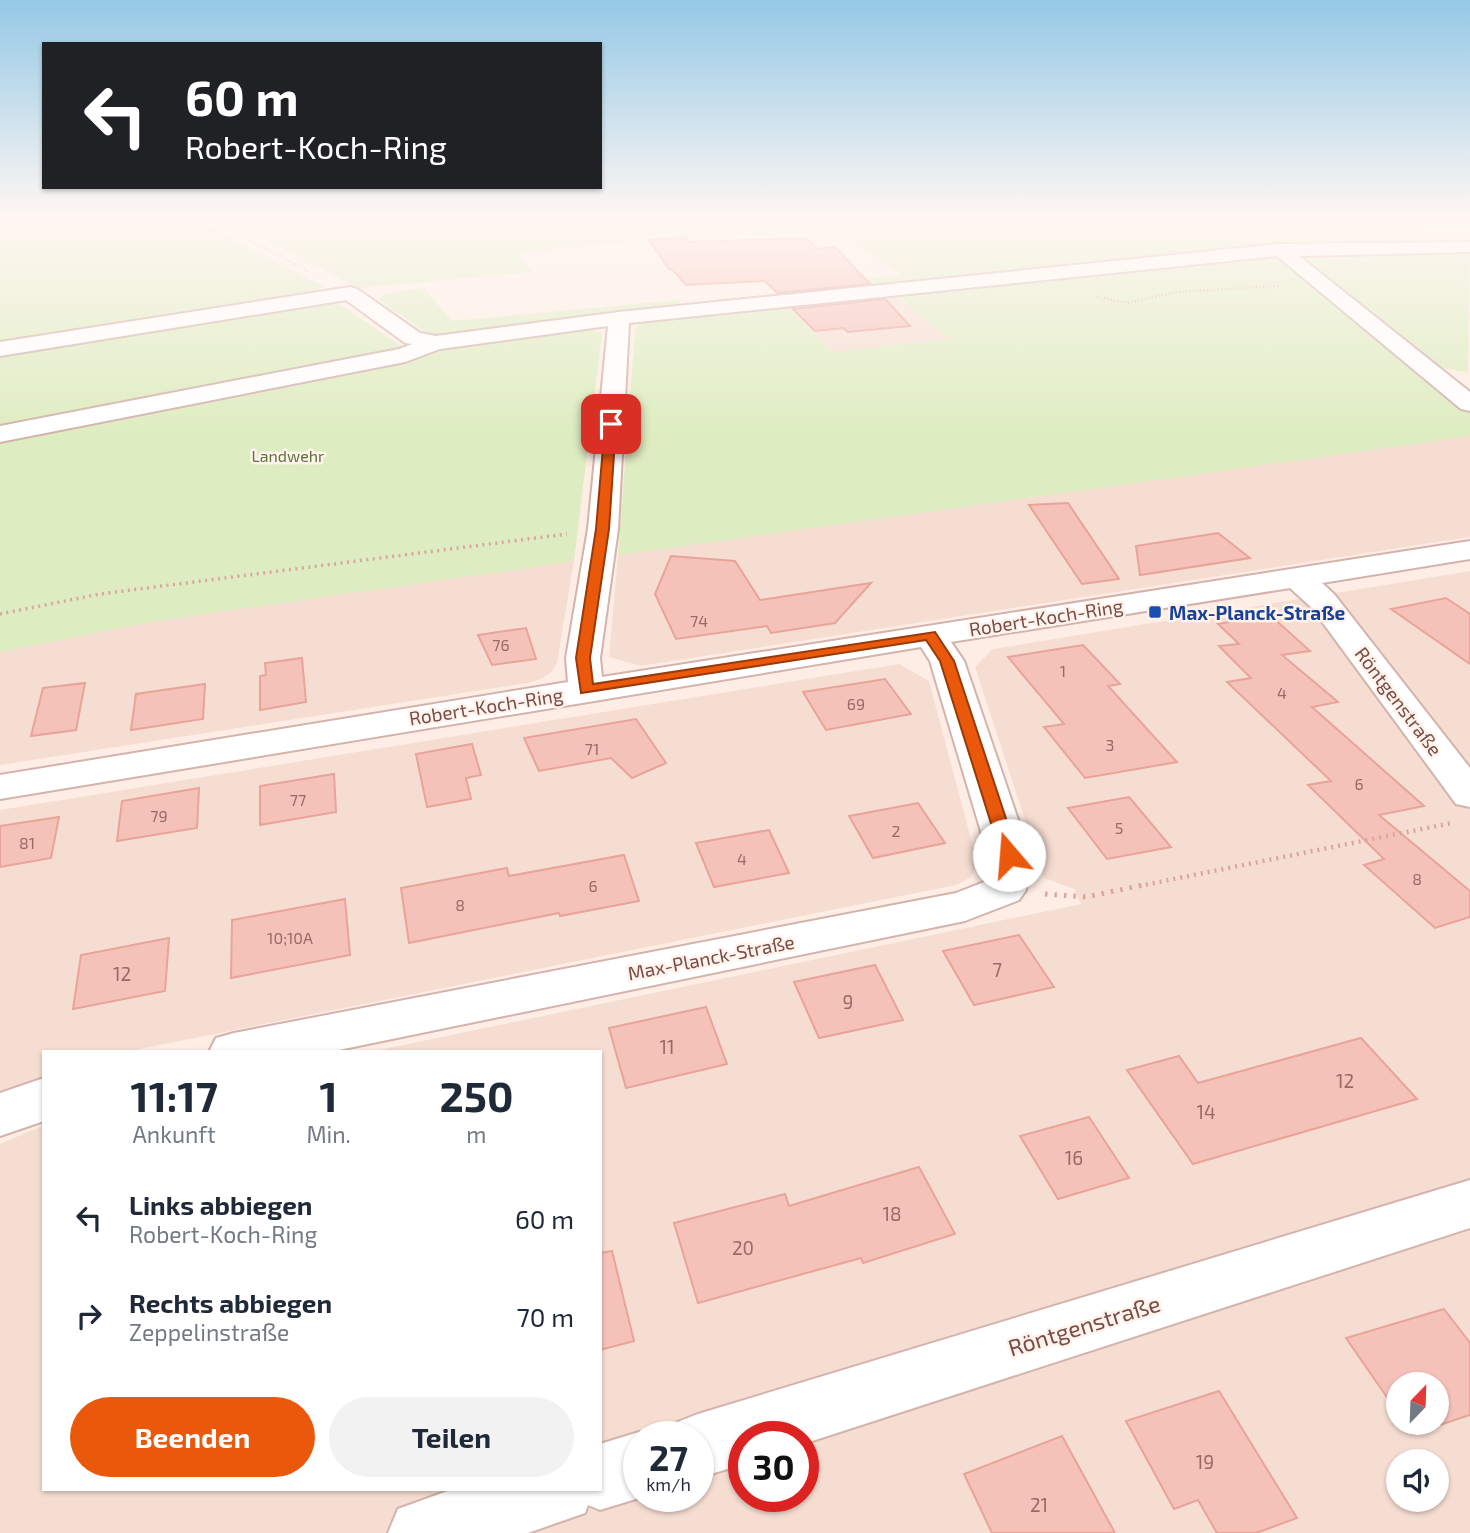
<!DOCTYPE html>
<html lang="de">
<meta charset="utf-8">
<style>
:root{--surface:#fff;--page:#f2f2f3;--text:#1f2937;--muted:#747a83;--accent:#ea580c}
body{margin:0;font-family:"Exo 2",sans-serif;background:var(--page);color:var(--text);height:100vh;display:flex;flex-direction:column;font-size:26px;white-space:nowrap}
*{box-sizing:border-box;margin:0}
p{font-size:23px;color:var(--muted)}
.icon{flex:none;width:38px;height:38px;fill:none;stroke:currentColor;stroke-width:2;stroke-linecap:round;stroke-linejoin:round}
.map{position:relative;flex:1;overflow:hidden}
.drawer{position:absolute;left:42px;top:1050px;width:560px;height:441px;display:flex;flex-direction:column;background:var(--surface);border-radius:0px;box-shadow:0 2px 5px #0004}
.drawer>*{flex:none}
.guide{position:absolute;left:42px;top:42px;width:560px;height:147px;border-radius:0px;box-shadow:0 2px 5px #0004;background:#202124;color:#fff;overflow:hidden}
.needle{width:46px;rotate:23deg}
.buttons{position:absolute;left:1386px;top:1372px;display:grid;gap:14px}
.buttons a{display:grid;place-items:center;width:63px;height:63px;border-radius:50%;background:var(--surface);box-shadow:0 2px 5px #0004;font-size:35px}
.speed{position:absolute;left:623px;top:1421px;display:flex;gap:14px;font-size:35px;font-weight:700;text-align:center}
.speed>*{display:grid;place-content:center;width:91px;height:91px;border-radius:50%;background:var(--surface);box-shadow:0 2px 5px #0004;line-height:1}
.speed small{font-size:18px;font-weight:400}
.speed .limit{border:10px solid #d22;background:#fff;color:#111}
.pin{position:absolute;display:grid;place-items:center;width:60px;height:60px;color:#fff;margin:-30px;border-radius:14px;box-shadow:0 4px 10px #0006}
.me{position:absolute;width:77px;margin:-38px;rotate:342deg;stroke-linejoin:round;filter:drop-shadow(0 0 5px #0008)}
.turn{display:flex;align-items:center;gap:24px;height:147px;padding:0 28px;font-size:32px}
.turn .icon{width:91px;height:91px;stroke-width:2.5}
.turn b{display:block;font-size:49px;line-height:60px}
.eta{display:flex;justify-content:space-evenly;align-items:center;height:119px;text-align:center}
.eta b{font-size:42px;font-weight:700;line-height:49px}
.action{display:flex;gap:14px;margin-top:auto;padding:14px 28px}
.action a{flex:1;height:80px;border-radius:42px;background:var(--accent);color:#fff;font-size:28px;font-weight:700;line-height:80px;text-align:center}
.action a+a{background:var(--page);color:var(--text)}
ul{padding:0;list-style:none}
li{display:flex;align-items:center;gap:21px;height:98px;padding:0 28px}
li div{flex:1}
li b{display:block;font-size:26px}
li em{font-style:normal}
.map>svg:first-child{display:block}
</style>
<div class="map">
<svg width="1470" height="1533" viewBox="0 0 1470 1533">
<rect width="100%" height="100%" fill="#feede4"/>
<!-- residential -->
<g fill="#f6ddd2" fill-rule="evenodd">
<path d="M 894,295 L 950,339 L 833,352 L 785,305 Z"/>
<path d="M 1470,436 L 1470,537 L 640,666 L 609,657 L 618,555 Z"/>
<path d="M 574,561 L 557,663 L 552,671 L 543,678 L 528,683 L 0,765 L 0,652 L 155,621 Z"/>
<path d="M 1470,571 L 1470,1533 L 0,1533 L 0,1144 L 44,1125 L 44,1489 L 600,1489 L 600,1052 L 370,1052 L 1081,904 L 1074,889 L 1044,878 L 975,667 L 993,649 ZM 1398,1384 L 1437,1384 L 1437,1423 L 1398,1423 ZM 639,1437 L 698,1437 L 698,1496 L 639,1496 ZM 744,1437 L 803,1437 L 803,1496 L 744,1496 ZM 1398,1461 L 1437,1461 L 1437,1500 L 1398,1500 Z"/>
<path d="M 899,664 L 929,681 L 975,854 L 976,867 L 971,877 L 956,885 L 125,1052 L 44,1052 L 44,1076 L 0,1094 L 0,810 Z"/>
</g>
<!-- green -->
<g fill="#deedc1">
<path d="M 0,219 L 193,219 L 323,286 L 311,296 L 0,344 Z"/>
<path d="M 224,219 L 1321,219 L 1346,225 L 1419,226 L 1418,234 L 1407,237 L 1419,242 L 793,294 L 783,293 L 780,287 L 902,275 L 838,232 L 679,237 L 587,245 L 517,255 L 533,272 L 359,288 Z"/>
<path d="M 1470,251 L 1468,372 L 1441,368 L 1305,261 L 1306,256 Z"/>
<path d="M 1259,256 L 1285,261 L 1470,413 L 1470,436 L 618,555 L 635,330 L 640,324 L 785,305 L 833,352 L 949,339 L 894,295 Z"/>
<path d="M 424,288 L 452,321 L 679,300 L 681,307 L 447,337 L 425,332 L 378,299 L 386,293 Z"/>
<path d="M 319,302 L 339,304 L 400,345 L 415,348 L 459,347 L 583,328 L 602,333 L 574,561 L 155,621 L 0,652 L 0,353 Z"/>
</g>
<!-- building -->
<g fill="#f5c2ba" stroke="#e9a399" stroke-width="2">
<path d="M 685,237 L 689,242 L 807,238 L 817,249 L 835,247 L 870,284 L 777,293 L 765,281 L 686,285 L 672,269 L 669,269 L 649,240 Z"/>
<path d="M 885,299 L 910,326 L 848,332 L 843,328 L 815,331 L 793,309 Z"/>
<path d="M 1068,503 L 1119,579 L 1082,584 L 1029,505 Z"/>
<path d="M 1218,533 L 1250,558 L 1140,575 L 1136,546 Z"/>
<path d="M 671,556 L 735,561 L 760,600 L 871,583 L 835,623 L 771,633 L 767,626 L 676,639 L 655,594 Z"/>
<path d="M 1446,598 L 1470,614 L 1470,664 L 1391,609 Z"/>
<path d="M 1270,615 L 1310,651 L 1282,655 L 1338,702 L 1312,707 L 1424,806 L 1379,815 L 1470,891 L 1470,917 L 1435,928 L 1364,865 L 1384,859 L 1308,785 L 1331,781 L 1227,682 L 1251,678 L 1219,646 L 1239,644 L 1218,624 Z"/>
<path d="M 526,628 L 536,659 L 492,665 L 478,635 Z"/>
<path d="M 1083,645 L 1120,684 L 1108,686 L 1177,762 L 1085,778 L 1044,727 L 1064,724 L 1008,657 Z"/>
<path d="M 302,658 L 306,702 L 260,710 L 260,676 L 266,675 L 265,663 Z"/>
<path d="M 885,679 L 911,714 L 826,730 L 803,692 Z"/>
<path d="M 85,683 L 76,730 L 31,736 L 43,688 Z"/>
<path d="M 205,684 L 203,719 L 131,730 L 136,694 Z"/>
<path d="M 636,719 L 666,763 L 632,778 L 611,758 L 539,771 L 524,738 Z"/>
<path d="M 472,744 L 481,775 L 466,778 L 471,799 L 427,807 L 416,754 Z"/>
<path d="M 334,774 L 336,812 L 260,825 L 260,786 Z"/>
<path d="M 199,788 L 197,828 L 117,841 L 122,801 Z"/>
<path d="M 1129,797 L 1171,847 L 1107,859 L 1068,808 Z"/>
<path d="M 918,803 L 945,843 L 873,858 L 849,816 Z"/>
<path d="M 59,817 L 51,858 L 0,867 L 0,826 Z"/>
<path d="M 769,830 L 789,873 L 714,887 L 696,843 Z"/>
<path d="M 624,855 L 639,901 L 560,916 L 559,913 L 409,943 L 401,888 L 507,868 L 509,876 Z"/>
<path d="M 345,899 L 350,955 L 231,978 L 232,920 Z"/>
<path d="M 1019,935 L 1054,987 L 974,1005 L 943,951 Z"/>
<path d="M 169,938 L 165,991 L 73,1009 L 81,955 Z"/>
<path d="M 875,965 L 903,1020 L 819,1038 L 794,982 Z"/>
<path d="M 706,1007 L 727,1064 L 626,1088 L 609,1028 Z"/>
<path d="M 1361,1038 L 1417,1099 L 1193,1164 L 1127,1070 L 1179,1056 L 1198,1083 Z"/>
<path d="M 1089,1117 L 1129,1178 L 1058,1199 L 1020,1136 Z"/>
<path d="M 919,1167 L 955,1234 L 863,1263 L 861,1258 L 698,1303 L 674,1223 L 785,1194 L 789,1206 Z"/>
<path d="M 612,1251 L 634,1341 L 600,1350 L 600,1253 Z"/>
<path d="M 1444,1309 L 1470,1343 L 1470,1415 L 1412,1434 L 1405,1423 L 1437,1423 L 1437,1384 L 1398,1384 L 1398,1413 L 1346,1338 Z"/>
<path d="M 1219,1391 L 1297,1518 L 1256,1533 L 1217,1533 L 1198,1500 L 1174,1509 L 1126,1421 Z"/>
<path d="M 1062,1436 L 1115,1533 L 992,1533 L 964,1474 Z"/>
</g>
<g fill="none" stroke-linecap="round" stroke-linejoin="round">
<defs>
<g id="minor">
<path d="M 1470,242 L 1470,252 L 1299,256 L 1470,392 L 1470,411 L 1461,409 L 1277,256 L 629,323 L 618,529 L 600,658 L 602,677 L 1470,541 L 1470,559 L 1322,583 L 1334,594 L 1470,768 L 1470,807 L 1456,804 L 1312,608 L 1290,588 L 951,642 L 964,661 L 1030,855 L 1026,890 L 1019,900 L 965,921 L 329,1052 L 209,1052 L 216,1038 L 234,1033 L 956,893 L 984,882 L 988,855 L 930,661 L 921,647 L 0,799 L 0,775 L 568,682 L 566,658 L 588,529 L 608,326 L 440,349 L 405,362 L 0,442 L 0,426 L 399,349 L 412,344 L 405,343 L 346,300 L 0,356 L 0,342 L 350,287 L 357,289 L 420,333 L 436,336 L 619,312 L 1279,244 Z"/>
<path d="M 44,1078 L 44,1121 L 0,1136 L 0,1093 Z"/>
<path d="M 1470,1180 L 1470,1228 L 803,1444 L 803,1437 L 744,1437 L 744,1464 L 698,1478 L 698,1437 L 669,1437 L 675,1423 L 698,1414 Z"/>
<path d="M 639,1432 L 650,1437 L 639,1437 L 639,1496 L 643,1496 L 639,1498 L 600,1510 L 588,1505 L 585,1513 L 528,1533 L 388,1533 L 398,1509 L 453,1489 L 600,1489 L 600,1444 Z"/>
</g>
</defs>
<!-- minor casing -->
<use href="#minor" stroke="#d3b3ac" stroke-width="4"/>
<!-- path-far3 -->
<g stroke="#dba59c" stroke-width="2.5" stroke-dasharray="1 2.5" stroke-linecap="butt">
<path d="M 208,219 L 310,272"/>
<path d="M 1097,297 L 1128,303 L 1176,292 L 1279,286"/>
</g>
<!-- path-far2 -->
<path stroke="#dba59c" stroke-width="3.5" stroke-dasharray="2 4.5" stroke-linecap="butt" d="M 0,614 L 100,594 L 567,534"/>
<!-- path-far1 -->
<path stroke="#dba59c" stroke-width="4.5" stroke-dasharray="2 5" stroke-linecap="butt" d="M 1139,886 L 1452,823"/>
<!-- path -->
<path stroke="#dba59c" stroke-width="5" stroke-dasharray="2.5 7" stroke-linecap="butt" d="M 1045,894 L 1086,897 L 1148,884"/>
<!-- minor -->
<use href="#minor" fill="#fff" fill-rule="evenodd"/>
</g>
<!-- sky -->
<linearGradient id="sky" x2="0" y2="1"><stop stop-color="#94c9e6"/><stop offset="0.5" stop-color="#fff7f3"/><stop offset="1" stop-color="#fff7f3" stop-opacity="0"/></linearGradient>
<rect width="1470" height="434" fill="url(#sky)"/>
<!-- route -->
<path fill="#ea580c" stroke="#983908" stroke-width="2" d="M 611,420 L 616,424 L 609,529 L 590,658 L 593,684 L 935,632 L 954,661 L 1018,855 L 1015,859 L 1003,859 L 1001,855 L 940,661 L 926,640 L 581,693 L 576,658 L 596,529 L 605,424 Z"/>
<!-- markers -->
<rect fill="#1a4fb4" stroke="#fff3ec" stroke-width="2.5" x="1148" y="605" width="14" height="14" rx="3.5"/>
<g text-anchor="middle" dominant-baseline="central" stroke-width="5" stroke-linejoin="round" paint-order="stroke">
<!-- far-park labels -->
<g font-size="16" fill="#597339" stroke="#fff3ec">
<text x="288" y="455">Landwehr</text>
</g>
<!-- number labels -->
<g font-size="16" fill="#986a64">
<text x="699" y="620">74</text>
<text x="501" y="644">76</text>
<text x="1063" y="670">1</text>
<text x="1282" y="692">4</text>
<text x="856" y="703">69</text>
<text x="1110" y="744">3</text>
<text x="592" y="748">71</text>
<text x="1359" y="783">6</text>
<text x="298" y="799">77</text>
<text x="159" y="815">79</text>
<text x="1119" y="827">5</text>
<text x="896" y="830">2</text>
<text x="27" y="842">81</text>
<text x="742" y="858">4</text>
<text x="1417" y="878">8</text>
<text x="593" y="885">6</text>
<text x="460" y="904">8</text>
<text x="290" y="937">10;10A</text>
</g>
<!-- transit labels -->
<g font-size="19" font-weight="bold" fill="#164399" stroke="#fff3ec" text-anchor="start">
<text x="1169" y="612">Max-Planck-Straße</text>
</g>
<!-- street labels -->
<g font-size="19" fill="#794c47" stroke="#fff3ec">
<text transform="translate(1046 617) rotate(-9)">Robert-Koch-Ring</text>
<text transform="translate(1399 701) rotate(53)">Röntgenstraße</text>
<text transform="translate(486 706) rotate(-9)">Robert-Koch-Ring</text>
<text transform="translate(711 957) rotate(-11)">Max-Planck-Straße</text>
</g>
<!-- near-number labels -->
<g font-size="19" fill="#986a64">
<text x="997" y="969">7</text>
<text x="122" y="973">12</text>
<text x="848" y="1001">9</text>
<text x="667" y="1046">11</text>
<text x="1345" y="1080">12</text>
<text x="1206" y="1111">14</text>
<text x="1074" y="1157">16</text>
<text x="892" y="1213">18</text>
<text x="743" y="1247">20</text>
<text x="1205" y="1461">19</text>
<text x="1039" y="1504">21</text>
</g>
<!-- near-street labels -->
<g font-size="23" fill="#794c47" stroke="#fff3ec">
<text transform="translate(1084 1325) rotate(-17)">Röntgenstraße</text>
</g>
</g>
</svg>
<div class="buttons">
<a><svg class="needle" viewBox="-14 -14 28 28"><path d="M0-13l5 13h-10z" fill="#e53935"/><path d="M0 13l5-13h-10z" fill="#747a83"/></svg></a>
<a><svg class="icon" aria-label="sound" viewBox="0 0 24 24"><path d="M4 9h4l5-4v14l-5-4H4zM17 9q2 3 0 6"/></svg></a>
</div>
<div class="speed"><div>27<small>km/h</small></div><div class="limit">30</div></div>
<div class="pin" style="left:611px;top:424px;background:#d93025"><svg class="icon" aria-label="arrive" viewBox="0 0 24 24"><path d="M6 21V4h12l-3 4 3 4H6"/></svg></div>
<svg class="me" style="left:1009px;top:855px" viewBox="-20 -20 40 40"><circle r="19" fill="#fff"/><path d="M0-13L10 11 0 6-10 11z" fill="#ea580c"/></svg>
<div class="guide">
<div class="turn"><svg class="icon" aria-label="left" viewBox="0 0 24 24"><path d="M17 20v-9H6M10 6l-5 5 5 5"/></svg><div><b>60 m</b>Robert-Koch-Ring</div></div>
</div>
<section class="drawer">
<div class="eta">
<div><b>11:17</b><p>Ankunft</p></div>
<div><b>1</b><p>Min.</p></div>
<div><b>250</b><p>m</p></div>
</div>
<ul>
<li><svg class="icon" aria-label="left" viewBox="0 0 24 24"><path d="M17 20v-9H6M10 6l-5 5 5 5"/></svg><div><b>Links abbiegen</b><p>Robert-Koch-Ring</p></div><em>60 m</em></li>
<li><svg class="icon" aria-label="right" viewBox="0 0 24 24"><path d="M7 20v-9h11M14 6l5 5-5 5"/></svg><div><b>Rechts abbiegen</b><p>Zeppelinstraße</p></div><em>70 m</em></li>
</ul>
<div class="action"><a>Beenden</a><a>Teilen</a></div>
</section>
</div>
